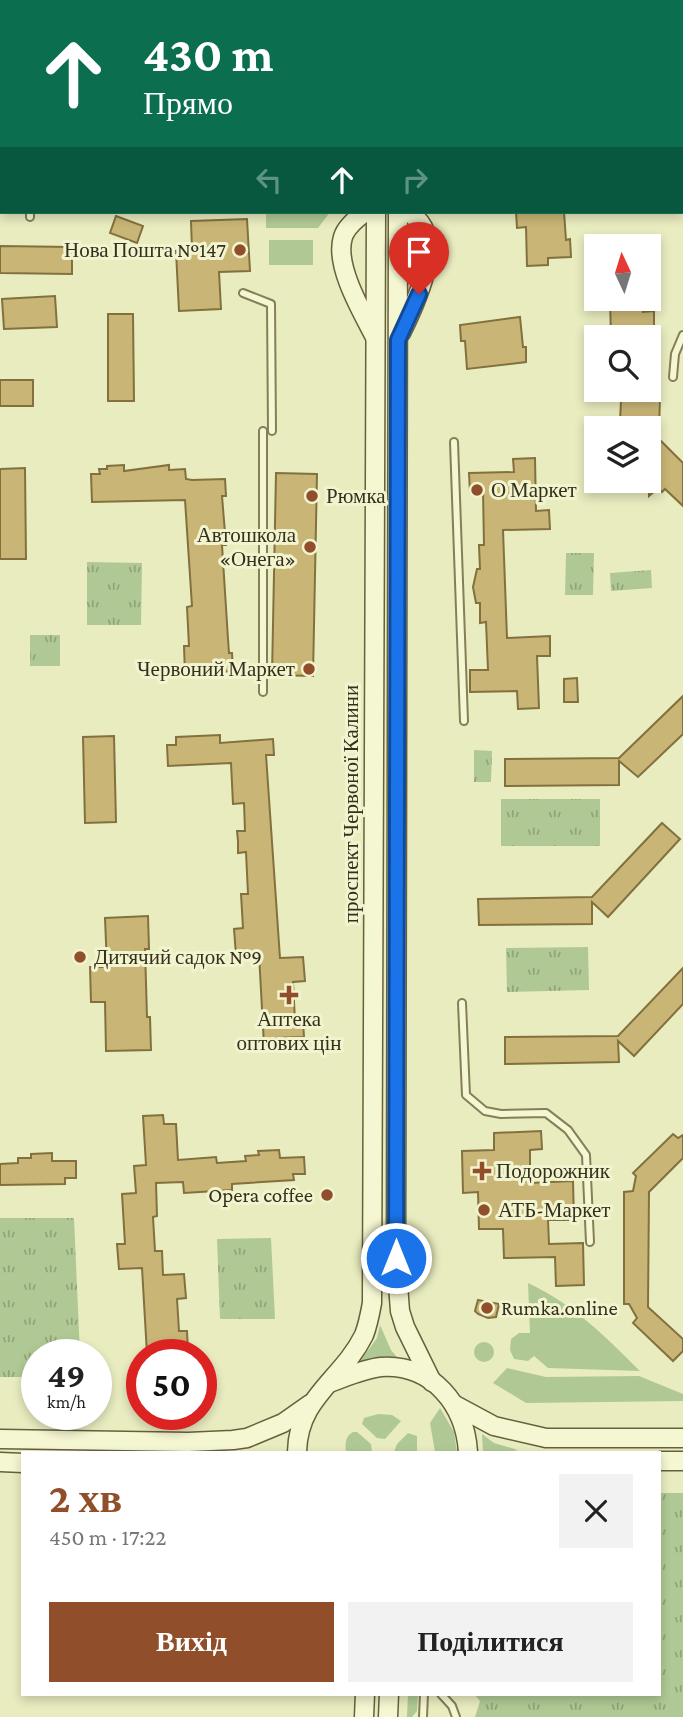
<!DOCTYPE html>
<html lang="uk">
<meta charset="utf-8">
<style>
:root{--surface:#fff;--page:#f2f2f2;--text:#222;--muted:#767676;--accent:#914e2a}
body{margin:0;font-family:"Crimson Pro",serif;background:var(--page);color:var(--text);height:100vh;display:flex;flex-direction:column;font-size:26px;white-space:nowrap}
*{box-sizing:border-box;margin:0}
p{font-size:23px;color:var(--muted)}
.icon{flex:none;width:38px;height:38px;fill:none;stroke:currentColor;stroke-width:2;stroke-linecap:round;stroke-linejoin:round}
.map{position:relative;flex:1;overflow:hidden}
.panel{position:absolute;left:21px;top:1451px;width:640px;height:245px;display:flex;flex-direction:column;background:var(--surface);border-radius:0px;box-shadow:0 4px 10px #0003}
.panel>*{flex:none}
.banner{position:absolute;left:0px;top:0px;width:684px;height:214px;box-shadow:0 4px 10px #0003;background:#0b6e4f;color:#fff;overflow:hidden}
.needle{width:46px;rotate:356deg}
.tools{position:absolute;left:584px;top:234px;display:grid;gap:14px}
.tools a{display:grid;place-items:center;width:77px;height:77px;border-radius:0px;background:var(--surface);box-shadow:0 4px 10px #0003;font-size:35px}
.speed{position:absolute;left:21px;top:1339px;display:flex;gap:14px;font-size:35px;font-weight:700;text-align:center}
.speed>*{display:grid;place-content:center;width:91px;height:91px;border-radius:50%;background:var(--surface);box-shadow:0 4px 10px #0003;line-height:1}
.speed small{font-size:18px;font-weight:400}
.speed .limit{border:10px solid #d22;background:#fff;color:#111}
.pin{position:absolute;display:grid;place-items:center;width:60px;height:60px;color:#fff;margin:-72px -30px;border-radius:50% 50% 50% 0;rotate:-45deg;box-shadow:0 0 7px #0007}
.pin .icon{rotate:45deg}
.me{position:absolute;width:77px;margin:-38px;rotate:0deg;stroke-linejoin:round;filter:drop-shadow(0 0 5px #0008)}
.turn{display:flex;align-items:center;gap:24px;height:147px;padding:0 28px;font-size:32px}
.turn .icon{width:91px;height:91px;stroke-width:2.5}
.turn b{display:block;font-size:49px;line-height:60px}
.lanes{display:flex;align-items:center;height:66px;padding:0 28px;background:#0003;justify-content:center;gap:35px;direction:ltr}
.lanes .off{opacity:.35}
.round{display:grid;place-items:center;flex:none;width:74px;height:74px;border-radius:0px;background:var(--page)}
.headline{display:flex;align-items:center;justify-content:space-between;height:119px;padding:0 28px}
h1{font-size:42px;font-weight:700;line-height:52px;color:var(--accent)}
.button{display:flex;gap:14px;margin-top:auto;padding:14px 28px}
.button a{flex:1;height:80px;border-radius:0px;background:var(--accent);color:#fff;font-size:28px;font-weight:700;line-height:80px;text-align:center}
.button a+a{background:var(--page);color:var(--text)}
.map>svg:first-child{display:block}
</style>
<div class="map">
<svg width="683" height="1717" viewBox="0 0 683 1717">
<defs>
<pattern id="park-tufts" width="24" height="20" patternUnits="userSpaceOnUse" patternTransform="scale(1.75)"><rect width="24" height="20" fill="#b0c994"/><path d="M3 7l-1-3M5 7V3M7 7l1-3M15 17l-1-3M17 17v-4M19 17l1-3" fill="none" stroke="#90a478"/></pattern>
</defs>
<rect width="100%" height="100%" fill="#e9ecbf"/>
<!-- green -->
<g fill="#b0c994">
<path d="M 266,212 L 330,212 L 318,228 L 266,228 Z"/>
<rect x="269" y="240" width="44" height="25"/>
<path d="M 528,1283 C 572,1303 606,1337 640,1371 L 548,1368 L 534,1356 L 528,1361 L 514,1359 L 510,1350 L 511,1339 L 519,1333 L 530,1333 Z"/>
<path d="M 380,1325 L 391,1350 L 401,1362 L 388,1359 L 361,1360 L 377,1338 Z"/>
<circle cx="484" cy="1352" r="10"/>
<path d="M 507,1368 L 546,1377 L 639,1376 L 683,1394 L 683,1401 L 526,1403 L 493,1383 Z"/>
<path d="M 440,1408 L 454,1432 L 457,1452 L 435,1452 L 430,1423 Z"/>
<path d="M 378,1414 L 392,1415 L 401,1421 L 385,1439 L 377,1438 L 362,1424 L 364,1418 Z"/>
<path d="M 353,1432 L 357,1432 L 371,1444 L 372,1452 L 346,1452 C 345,1444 345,1436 353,1432 Z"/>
<path d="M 408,1433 L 417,1436 L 417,1452 L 394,1452 L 397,1444 Z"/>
<path d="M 482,1434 L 494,1443 L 518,1450 L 509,1452 L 483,1452 Z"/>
<path d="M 408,1694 L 418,1694 L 417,1711 L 412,1717 L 407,1717 Z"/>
</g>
<!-- park -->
<g fill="url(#park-tufts)">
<path d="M 566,553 L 594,553 L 593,595 L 565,595 Z"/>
<path d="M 87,562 L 142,563 L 141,625 L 87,625 Z"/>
<path d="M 651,570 L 652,588 L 611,591 L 610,573 Z"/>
<rect x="30" y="635" width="30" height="31"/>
<path d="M 474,750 L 492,751 L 491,782 L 474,782 Z"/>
<rect x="501" y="799" width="99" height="47"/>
<path d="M 588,947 L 589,990 L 507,992 L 506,948 Z"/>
<path d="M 0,1218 L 74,1218 L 80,1354 L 37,1354 L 37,1377 L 0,1377 Z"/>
<path d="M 271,1238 L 275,1319 L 220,1319 L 217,1239 Z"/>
<path d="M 660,1493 L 683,1493 L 683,1717 L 475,1717 L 480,1701 L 474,1694 L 660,1694 Z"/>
</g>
<!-- building -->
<g fill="#c9b676" stroke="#82713f" stroke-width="2">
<path d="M 516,212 L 564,212 L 566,240 L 570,239 L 571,257 L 548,258 L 548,265 L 527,266 L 526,227 L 517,228 Z"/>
<path d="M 116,216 L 143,226 L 137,243 L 110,233 Z"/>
<path d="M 247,219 L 250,271 L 219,272 L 221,309 L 179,311 L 176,251 L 192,250 L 191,221 Z"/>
<path d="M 0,246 L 72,247 L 72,274 L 0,273 Z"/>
<path d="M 55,296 L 57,327 L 4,329 L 2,299 Z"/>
<path d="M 610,299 L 643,299 L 643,312 L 654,311 L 654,330 L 631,331 L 631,337 L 611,338 Z"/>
<path d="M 108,314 L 133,314 L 134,401 L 108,401 Z"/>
<path d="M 520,317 L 523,347 L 526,347 L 526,362 L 467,369 L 465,341 L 461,341 L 460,325 Z"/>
<rect x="0" y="380" width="33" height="26"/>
<path d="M 629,390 L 656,391 L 656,398 L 660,398 L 659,429 L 624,427 L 624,422 L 620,421 L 621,401 L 625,401 L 625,396 L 629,396 Z"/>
<path d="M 649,429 L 683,463 L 683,506 L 665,489 L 662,492 L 658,488 L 649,496 Z"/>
<path d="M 535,458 L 536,511 L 549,510 L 550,529 L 503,530 L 507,638 L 550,636 L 550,656 L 537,656 L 539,708 L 518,709 L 517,691 L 470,692 L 470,670 L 488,670 L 486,622 L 480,623 L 480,603 L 476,603 L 473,587 L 477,569 L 480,569 L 479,545 L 484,545 L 483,491 L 470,492 L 469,473 L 514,472 L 513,459 Z"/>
<path d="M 124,465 L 124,471 L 169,465 L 169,470 L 185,469 L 186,479 L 192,480 L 225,479 L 226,496 L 222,496 L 226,545 L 222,545 L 228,639 L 229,653 L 232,653 L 233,671 L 185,674 L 184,646 L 189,646 L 187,607 L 192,606 L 185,500 L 92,502 L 91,474 L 100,474 L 99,469 L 107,469 L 107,466 Z"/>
<path d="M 25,468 L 26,559 L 0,559 L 0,469 Z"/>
<path d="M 276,473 L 317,474 L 313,676 L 272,675 Z"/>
<path d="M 577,678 L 578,702 L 564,702 L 564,679 Z"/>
<path d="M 683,696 L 683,734 L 638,777 L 619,761 L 619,785 L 505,786 L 505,759 L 619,758 Z"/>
<path d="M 220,735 L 220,743 L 273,739 L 274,755 L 266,755 L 280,958 L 303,957 L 305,981 L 293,982 L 295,1021 L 303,1021 L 304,1037 L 276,1038 L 276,1044 L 264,1045 L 259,954 L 236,955 L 234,929 L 243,928 L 241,894 L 248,894 L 246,852 L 238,853 L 238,841 L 237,831 L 245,831 L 244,803 L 233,804 L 231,763 L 168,766 L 167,745 L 176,745 L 176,737 Z"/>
<path d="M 114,736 L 116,822 L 85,823 L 83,737 Z"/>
<path d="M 662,823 L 680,839 L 608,917 L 592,902 L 592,924 L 479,925 L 478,899 L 592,897 Z"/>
<path d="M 148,916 L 149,949 L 145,949 L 147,1017 L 150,1017 L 151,1050 L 106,1051 L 105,1002 L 91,1002 L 90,967 L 107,967 L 105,918 Z"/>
<path d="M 683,968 L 683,1004 L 634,1056 L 618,1041 L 619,1062 L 505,1064 L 505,1037 L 618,1036 Z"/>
<path d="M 163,1115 L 164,1124 L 176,1124 L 178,1160 L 216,1157 L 217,1163 L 246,1161 L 245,1156 L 259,1155 L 258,1151 L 279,1150 L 280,1158 L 304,1157 L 305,1174 L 293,1174 L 294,1180 L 232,1184 L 232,1190 L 184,1193 L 183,1182 L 156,1183 L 157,1216 L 153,1217 L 155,1251 L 162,1251 L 163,1275 L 184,1274 L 186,1298 L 177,1299 L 179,1331 L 187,1331 L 188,1351 L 147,1354 L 142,1268 L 119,1269 L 117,1244 L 125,1244 L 122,1194 L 136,1193 L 134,1166 L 146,1165 L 143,1116 Z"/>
<path d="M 541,1131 L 542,1149 L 530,1150 L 530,1183 L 573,1181 L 574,1220 L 548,1220 L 549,1244 L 583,1243 L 584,1285 L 556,1286 L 555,1257 L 504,1258 L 503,1229 L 479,1229 L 478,1192 L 463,1193 L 462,1151 L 494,1150 L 494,1133 Z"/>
<path d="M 673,1134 L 678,1138 L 683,1135 L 683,1158 L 649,1192 L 648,1307 L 683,1339 L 683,1351 L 673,1361 L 633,1323 L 637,1318 L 629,1304 L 624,1304 L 624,1192 L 633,1191 L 636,1176 L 633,1173 Z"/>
<path d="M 52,1153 L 52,1161 L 76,1161 L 76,1178 L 65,1178 L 65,1184 L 0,1185 L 0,1164 L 18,1163 L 18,1158 L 31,1158 L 31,1154 Z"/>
<path d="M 478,1300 L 499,1304 L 496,1317 L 488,1318 L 478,1314 L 475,1311 Z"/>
</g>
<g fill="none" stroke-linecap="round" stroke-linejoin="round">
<defs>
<g id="lane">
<path d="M 30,212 L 30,217"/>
<path d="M 243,293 L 271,304 L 272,431"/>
<path d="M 673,377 L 675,354 L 683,335"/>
<path d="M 454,442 L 464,721"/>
<path d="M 263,692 L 263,431"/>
<path d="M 462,1003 L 466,1095 L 485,1111 L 501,1114 L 546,1113 L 568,1130 L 586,1155 L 590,1242"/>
<path d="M 441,1694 L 452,1706 L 456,1717"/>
<path d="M 423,1717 L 424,1694"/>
</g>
<g id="secondary">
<path d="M 104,0 L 106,2"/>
<path d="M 682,87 L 683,87"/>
<path d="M 365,212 C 357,218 346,227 343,237 C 334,265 362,312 375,337"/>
<path d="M 398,212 L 396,1258 L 400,1311 L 405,1327 L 432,1382"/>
<path d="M 401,333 C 416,302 449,236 408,212"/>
<path d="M 329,1383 C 346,1377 363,1369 381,1367 C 433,1364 465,1405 468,1452"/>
<path d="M 455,1405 L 494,1426 L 546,1438 L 683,1438"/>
<path d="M 0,1439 L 188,1442 L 233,1440 L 247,1438 L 283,1423 L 310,1404"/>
<path d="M 297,1452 C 298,1397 342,1380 364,1335 C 368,1325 370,1314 372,1303 L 376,212"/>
<path d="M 660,1461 L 683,1461"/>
<path d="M 0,1462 L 23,1463"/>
<path d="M 364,1717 L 365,1694"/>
<path d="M 388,1717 L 389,1694"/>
</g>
</defs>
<!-- lane casing -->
<use href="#lane" stroke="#847f58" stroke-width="10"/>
<!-- secondary casing -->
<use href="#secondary" stroke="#66603b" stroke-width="21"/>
<!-- lane -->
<use href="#lane" stroke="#f5f7d2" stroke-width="6"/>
<!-- secondary -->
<use href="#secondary" stroke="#f5f7d2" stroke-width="18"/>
<!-- tram -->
<g stroke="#34301c" stroke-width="2">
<path d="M 186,0 L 188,2"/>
<path d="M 199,0 L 202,2"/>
<path d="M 682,20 L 683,19"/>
</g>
</g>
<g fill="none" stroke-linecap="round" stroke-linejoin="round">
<defs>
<path id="route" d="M 396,1258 L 398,340 L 419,294"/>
</defs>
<!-- route casing -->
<use href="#route" stroke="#114b97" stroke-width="18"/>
<!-- route -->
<use href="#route" stroke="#1a73e8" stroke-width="12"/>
</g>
<!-- markers -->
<g fill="#914e2a" stroke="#f1f4ce" stroke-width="2.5">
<circle cx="240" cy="250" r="7"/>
<circle cx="477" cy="490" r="7"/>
<circle cx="312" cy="496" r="7"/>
<circle cx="310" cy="547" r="7"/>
<circle cx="309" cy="669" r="7"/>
<circle cx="80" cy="957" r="7"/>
<path d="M285.5 984.5h7v7h7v7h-7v7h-7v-7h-7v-7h7z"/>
<path d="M478.5 1160.5h7v7h7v7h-7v7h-7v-7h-7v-7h7z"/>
<circle cx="327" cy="1195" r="7"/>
<circle cx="484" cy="1210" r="7"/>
<circle cx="487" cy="1308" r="7"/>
</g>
<g text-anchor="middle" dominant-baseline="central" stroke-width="6" stroke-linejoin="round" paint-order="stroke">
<!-- poi labels -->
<g font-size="21" fill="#34301c" stroke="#f1f4ce" text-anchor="start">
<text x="226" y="250" text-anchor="end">Нова Пошта №147</text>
<text x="491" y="490">О Маркет</text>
<text x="326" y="496">Рюмка</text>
<text x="296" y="535" text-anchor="end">Автошкола<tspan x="296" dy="24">«Онега»</tspan></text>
<text x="295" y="669" text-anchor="end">Червоний Маркет</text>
<text x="94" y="957">Дитячий садок №9</text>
<text x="289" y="1019" text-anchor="middle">Аптека<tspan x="289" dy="24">оптових цін</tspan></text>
<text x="496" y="1171">Подорожник</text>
<text x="313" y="1195" text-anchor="end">Opera coffee</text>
<text x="498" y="1210">АТБ-Маркет</text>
<text x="501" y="1308">Rumka.online</text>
</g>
<!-- street labels -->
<g font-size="21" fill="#34301c" stroke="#f1f4ce">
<text transform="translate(351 804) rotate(-90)">проспект Червоної Калини</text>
</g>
</g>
</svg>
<div class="tools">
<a><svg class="needle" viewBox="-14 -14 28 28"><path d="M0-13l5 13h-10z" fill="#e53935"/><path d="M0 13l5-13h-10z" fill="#767676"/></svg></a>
<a><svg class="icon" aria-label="search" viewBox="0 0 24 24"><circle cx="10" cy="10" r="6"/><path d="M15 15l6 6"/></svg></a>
<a><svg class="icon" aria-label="layers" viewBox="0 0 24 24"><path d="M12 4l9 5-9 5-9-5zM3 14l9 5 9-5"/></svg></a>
</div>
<div class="speed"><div>49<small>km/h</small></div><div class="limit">50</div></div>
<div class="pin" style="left:419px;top:294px;background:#d93025"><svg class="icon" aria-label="arrive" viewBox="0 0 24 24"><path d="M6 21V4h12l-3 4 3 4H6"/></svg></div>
<svg class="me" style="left:396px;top:1258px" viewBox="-20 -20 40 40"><circle r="17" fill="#1a73e8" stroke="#fff" stroke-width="3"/><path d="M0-11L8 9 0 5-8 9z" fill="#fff"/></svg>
<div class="banner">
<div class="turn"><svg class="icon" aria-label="ahead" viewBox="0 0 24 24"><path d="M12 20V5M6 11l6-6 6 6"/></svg><div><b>430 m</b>Прямо</div></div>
<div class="lanes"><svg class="icon off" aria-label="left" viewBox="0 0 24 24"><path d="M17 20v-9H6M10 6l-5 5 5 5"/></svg><svg class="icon" aria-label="ahead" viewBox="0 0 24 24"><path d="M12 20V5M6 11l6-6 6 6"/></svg><svg class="icon off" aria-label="right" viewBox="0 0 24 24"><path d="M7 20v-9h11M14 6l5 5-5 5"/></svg></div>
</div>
<section class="panel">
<div class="headline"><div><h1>2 хв</h1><p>450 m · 17:22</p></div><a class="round"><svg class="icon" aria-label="close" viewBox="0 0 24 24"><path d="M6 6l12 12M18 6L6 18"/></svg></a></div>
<div class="button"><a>Вихід</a><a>Поділитися</a></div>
</section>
</div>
